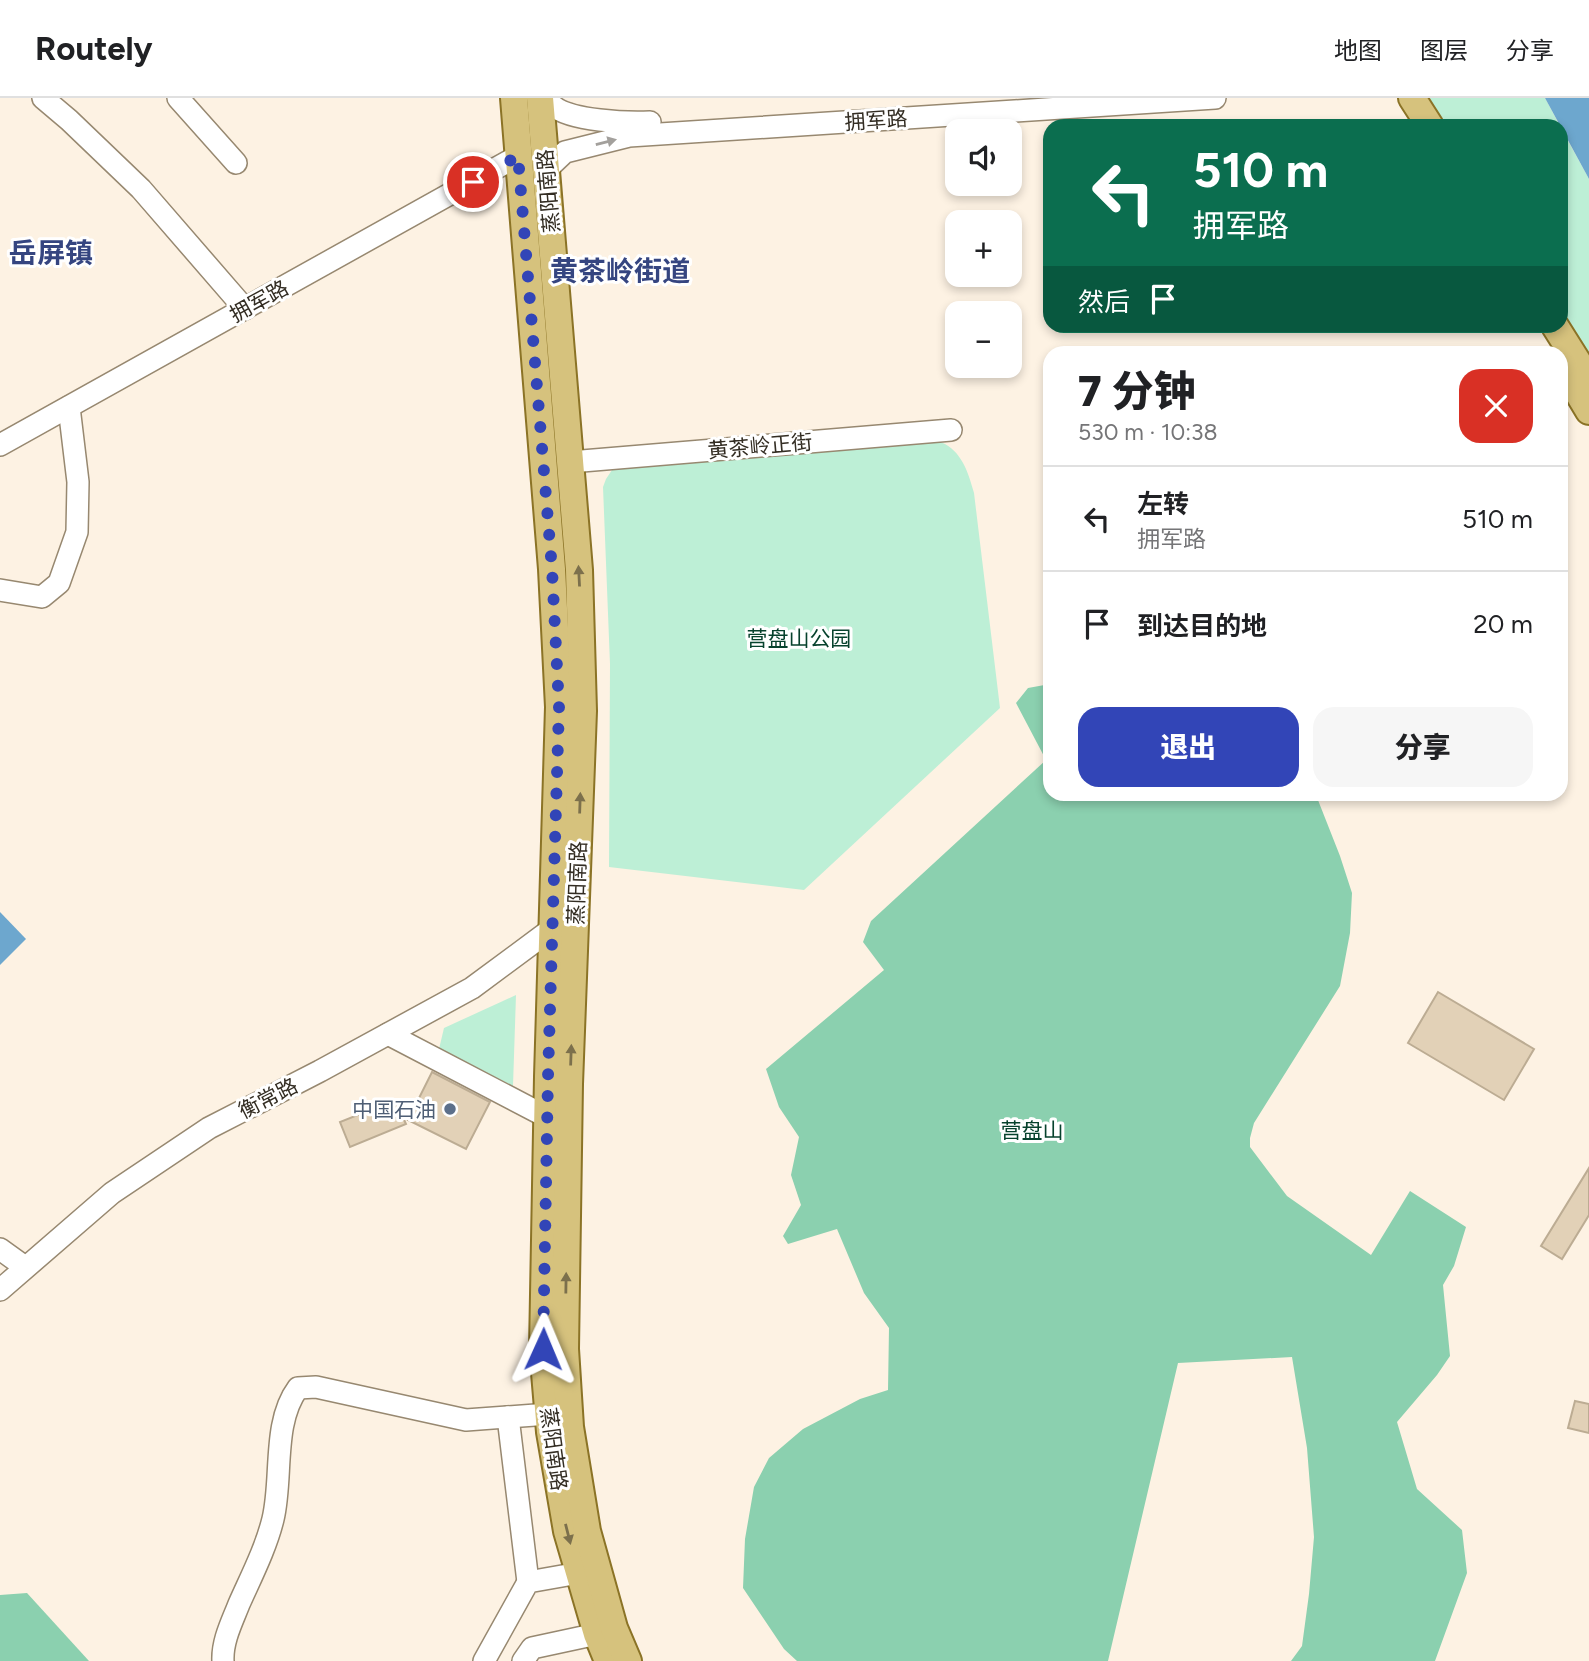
<!DOCTYPE html>
<html lang="zh">
<meta charset="utf-8">
<style>
:root{--surface:#fff;--page:#f6f6f6;--text:#202124;--muted:#757577;--line:#e0e0e0;--accent:#3245b7}
body{margin:0;font-family:Figtree,"Noto Sans SC",sans-serif;background:var(--page);color:var(--text);height:100vh;display:flex;flex-direction:column;font-size:26px;white-space:nowrap}
*{box-sizing:border-box;margin:0}
p{font-size:23px;color:var(--muted)}
.icon{flex:none;width:38px;height:38px;fill:none;stroke:currentColor;stroke-width:2;stroke-linecap:round;stroke-linejoin:round}
.map{position:relative;flex:1;overflow:hidden}
.details{position:absolute;left:1043px;top:248px;width:525px;height:455px;display:flex;flex-direction:column;background:var(--surface);border-radius:21px;box-shadow:0 4px 10px #0003}
.details>*{flex:none}
.top-card{position:absolute;left:1043px;top:21px;width:525px;height:214px;border-radius:21px;box-shadow:0 4px 10px #0003;background:#0b6e4f;color:#fff;overflow:hidden}
.buttons{position:absolute;left:945px;top:21px;display:grid;gap:14px}
.buttons a{display:grid;place-items:center;width:77px;height:77px;border-radius:14px;background:var(--surface);box-shadow:0 4px 10px #0003;font-size:35px}
.pin{position:absolute;display:grid;place-items:center;width:60px;height:60px;color:#fff;margin:-30px;border:4px solid #fff;border-radius:50%;box-shadow:0 2px 7px #0007}
.me{position:absolute;width:77px;margin:-38px;rotate:1deg;stroke-linejoin:round;filter:drop-shadow(0 0 5px #0008)}
.turn{display:flex;align-items:center;gap:24px;height:147px;padding:0 35px;font-size:32px}
.turn .icon{width:91px;height:91px;stroke-width:2.5}
.turn b{display:block;font-size:49px;line-height:60px}
.then{display:flex;align-items:center;height:66px;padding:0 35px;background:#0003;gap:14px;font-size:26px}
.round{display:grid;place-items:center;flex:none;width:74px;height:74px;border-radius:21px;background:var(--page)}
.summary{display:flex;align-items:center;justify-content:space-between;height:119px;padding:0 35px}
h1{font-size:42px;font-weight:800;line-height:52px}
.cta{display:flex;gap:14px;margin-top:auto;padding:14px 35px}
.cta a{flex:1;height:80px;border-radius:21px;background:var(--accent);color:#fff;font-size:28px;font-weight:800;line-height:80px;text-align:center}
.cta a+a{background:var(--page);color:var(--text)}
ul{padding:0;list-style:none}
li{display:flex;align-items:center;gap:21px;height:105px;padding:0 35px;border-top:2px solid var(--line)}
li div{flex:1}
li b{display:block;font-size:26px}
li em{font-style:normal}
header{display:flex;align-items:center;gap:42px;box-sizing:border-box;height:98px;padding:0 35px;background:var(--surface);border-bottom:2px solid var(--line)}
header strong{font-size:33px}
nav{display:flex;gap:38px;margin-inline-start:auto;font-size:24px}
.map>svg:first-child{display:block}
</style>
<header>
<strong>Routely</strong>
<nav><a>地图</a><a>图层</a><a>分享</a></nav>
</header>
<div class="map">
<svg width="1589" height="1563" viewBox="0 0 1589 1563">
<rect width="100%" height="100%" fill="#fdf2e3"/>
<!-- green -->
<g fill="#bdefd6">
<path d="M 1424,0 L 1545,0 L 1560,28 L 1438,28 Z"/>
<path d="M 1561,30 L 1589,81 L 1589,270 L 1561,226 Z"/>
<path d="M 928,342 C 933,343 941,344 945,346 C 963,356 969,377 974,395 L 1000,610 L 804,792 L 609,769 L 610,566 L 603,389 L 606,381 L 614,369 Z"/>
<path d="M 516,897 L 513,988 L 439,951 L 444,930 Z"/>
</g>
<!-- forest -->
<g fill="#8bd0af">
<path d="M 1050,586 L 1050,696 L 1316,697 L 1340,758 L 1352,795 L 1350,835 L 1340,888 L 1254,1025 L 1250,1040 L 1250,1049 L 1287,1098 L 1371,1157 L 1410,1093 L 1466,1129 L 1454,1168 L 1443,1187 L 1450,1258 L 1437,1277 L 1397,1324 L 1417,1391 L 1462,1432 L 1467,1475 L 1435,1563 L 1291,1563 L 1302,1548 L 1309,1496 L 1314,1439 L 1307,1350 L 1292,1259 L 1178,1265 L 1108,1563 L 797,1563 L 784,1551 L 743,1490 L 745,1441 L 754,1389 L 769,1360 L 803,1331 L 860,1301 L 888,1292 L 889,1230 L 864,1195 L 837,1131 L 788,1146 L 783,1138 L 801,1107 L 791,1077 L 799,1039 L 779,1009 L 766,971 L 884,872 L 863,844 L 871,823 L 1046,662 L 1016,605 L 1028,590 Z"/>
<path d="M 27,1495 L 89,1563 L 0,1563 L 0,1497 Z"/>
</g>
<!-- water -->
<g fill="#6da7ce">
<path d="M 1545,0 L 1589,0 L 1589,81 Z"/>
<path d="M 0,814 L 26,841 L 0,867 Z"/>
</g>
<!-- building -->
<g fill="#e2d1b7" stroke="#bcac93" stroke-width="2">
<path d="M 1438,894 L 1534,951 L 1504,1002 L 1408,945 Z"/>
<path d="M 432,974 L 490,1004 L 466,1051 L 408,1022 Z"/>
<path d="M 395,1002 L 406,1026 L 350,1049 L 340,1024 Z"/>
<path d="M 1589,1070 L 1589,1117 L 1562,1161 L 1541,1148 Z"/>
<path d="M 1575,1303 L 1589,1306 L 1589,1335 L 1568,1330 Z"/>
</g>
<g fill="none" stroke-linecap="round" stroke-linejoin="round">
<defs>
<g id="minor">
<path d="M 43,0 L 69,22 L 141,91 L 245,211"/>
<path d="M 178,0 L 236,65"/>
<path d="M 546,0 C 548,3 550,6 553,8 C 571,23 627,25 650,24"/>
<path d="M 546,72 L 565,54 L 629,38 L 1215,0"/>
<path d="M 0,347 L 518,58"/>
<path d="M 570,364 L 951,332"/>
<path d="M 0,492 L 42,499 L 59,485 L 77,434 L 78,384 L 69,309"/>
<path d="M 388,936 L 547,1019"/>
<path d="M 0,1151 L 25,1169"/>
<path d="M 0,1192 L 112,1095 L 209,1030 L 320,973 L 472,890 L 553,830"/>
<path d="M 508,1319 L 528,1484"/>
<path d="M 223,1563 C 222,1543 232,1524 239,1506 C 251,1479 266,1450 273,1421 C 283,1380 272,1325 298,1290 L 316,1289 L 466,1322 L 549,1316"/>
<path d="M 484,1563 L 528,1484 L 579,1475"/>
<path d="M 523,1563 L 532,1550 L 597,1536"/>
</g>
<g id="major">
<path d="M 514,0 L 552,471 L 559,609 L 548,979 L 543,1251 L 550,1334 L 567,1433 L 597,1536 L 608,1563"/>
<path d="M 540,0 L 579,472 L 583,613 L 569,986 L 565,1251 L 570,1329 L 587,1433 L 614,1530 L 628,1563"/>
<path d="M 1412,0 L 1430,28"/>
<path d="M 1555,228 L 1589,282"/>
<path d="M 1562,268 L 1589,313"/>
</g>
</defs>
<!-- minor casing -->
<use href="#minor" stroke="#978870" stroke-width="24"/>
<!-- major casing -->
<use href="#major" stroke="#8b7326" stroke-width="30"/>
<!-- minor -->
<use href="#minor" stroke="#fff" stroke-width="21"/>
<!-- major -->
<use href="#major" stroke="#d6c27d" stroke-width="26"/>
</g>
<!-- one-way arrows -->
<defs><path id="oneway-solid" d="M-6-.8H1V-3.2L6.5 0L1 3.2V.8H-6Z" transform="scale(1.75)"/></defs>
<use fill="#a3a09c" href="#oneway-solid" transform="translate(606 44) rotate(-14)"/>
<g fill="#7c704c">
<use href="#oneway-solid" transform="translate(579 478) rotate(-93)"/>
<use href="#oneway-solid" transform="translate(580 705) rotate(-88)"/>
<use href="#oneway-solid" transform="translate(571 957) rotate(-88)"/>
<use href="#oneway-solid" transform="translate(566 1185) rotate(-89)"/>
<use href="#oneway-solid" transform="translate(568 1436) rotate(76)"/>
</g>
<g fill="none" stroke-linecap="round" stroke-linejoin="round">
<!-- route -->
<path stroke="#3245b7" stroke-width="12" stroke-dasharray="0 21.6" d="M 473,84 L 518,58 L 552,471 L 559,609 L 548,979 L 543,1251"/>
</g>
<!-- markers -->
<circle fill="#5c6f8a" stroke="#fff" stroke-width="2.5" cx="450" cy="1011" r="7"/>
<g text-anchor="middle" dominant-baseline="central" stroke-width="6" stroke-linejoin="round" paint-order="stroke">
<!-- street labels -->
<g font-size="21" fill="#332d23" stroke="#fff">
<text transform="translate(876 22) rotate(-4)">拥军路</text>
<text transform="translate(548 93) rotate(-95)">蒸阳南路</text>
<text transform="translate(259 203) rotate(-29)">拥军路</text>
<text transform="translate(760 348) rotate(-5)">黄茶岭正街</text>
<text transform="translate(577 785) rotate(-88)">蒸阳南路</text>
<text transform="translate(268 1000) rotate(-27)">衡常路</text>
<text transform="translate(554 1351) rotate(82)">蒸阳南路</text>
</g>
<!-- park labels -->
<g font-size="21" fill="#07422d" stroke="#fff">
<text x="799" y="540">营盘山公园</text>
<text x="1032" y="1032">营盘山</text>
</g>
<!-- service labels -->
<g font-size="21" fill="#4e5e75" stroke="#fff" text-anchor="end">
<text x="436" y="1011">中国石油</text>
</g>
<!-- district labels -->
<g font-size="28" font-weight="bold" fill="#354580" stroke="#fff">
<text x="51" y="155">岳屏镇</text>
<text x="620" y="173">黄茶岭街道</text>
</g>
</g>
</svg>
<div class="buttons">
<a><svg class="icon" aria-label="sound" viewBox="0 0 24 24"><path d="M4 9h4l5-4v14l-5-4H4zM17 9q2 3 0 6"/></svg></a>
<a>+</a>
<a>−</a>
</div>
<div class="pin" style="left:473px;top:84px;background:#d93025"><svg class="icon" aria-label="arrive" viewBox="0 0 24 24"><path d="M6 21V4h12l-3 4 3 4H6"/></svg></div>
<svg class="me" style="left:543px;top:1251px" viewBox="-20 -20 40 40"><path d="M0-17L14 15 0 8-14 15z" fill="#3245b7" stroke="#fff" stroke-width="4"/></svg>
<div class="top-card">
<div class="turn"><svg class="icon" aria-label="left" viewBox="0 0 24 24"><path d="M17 20v-9H6M10 6l-5 5 5 5"/></svg><div><b>510 m</b>拥军路</div></div>
<div class="then">然后<svg class="icon" aria-label="arrive" viewBox="0 0 24 24"><path d="M6 21V4h12l-3 4 3 4H6"/></svg></div>
</div>
<section class="details">
<div class="summary"><div><h1>7 分钟</h1><p>530 m · 10:38</p></div><a class="round" style="background:#d93025;color:#fff"><svg class="icon" aria-label="close" viewBox="0 0 24 24"><path d="M6 6l12 12M18 6L6 18"/></svg></a></div>
<ul>
<li><svg class="icon" aria-label="left" viewBox="0 0 24 24"><path d="M17 20v-9H6M10 6l-5 5 5 5"/></svg><div><b>左转</b><p>拥军路</p></div><em>510 m</em></li>
<li><svg class="icon" aria-label="arrive" viewBox="0 0 24 24"><path d="M6 21V4h12l-3 4 3 4H6"/></svg><div><b>到达目的地</b></div><em>20 m</em></li>
</ul>
<div class="cta"><a>退出</a><a>分享</a></div>
</section>
</div>
